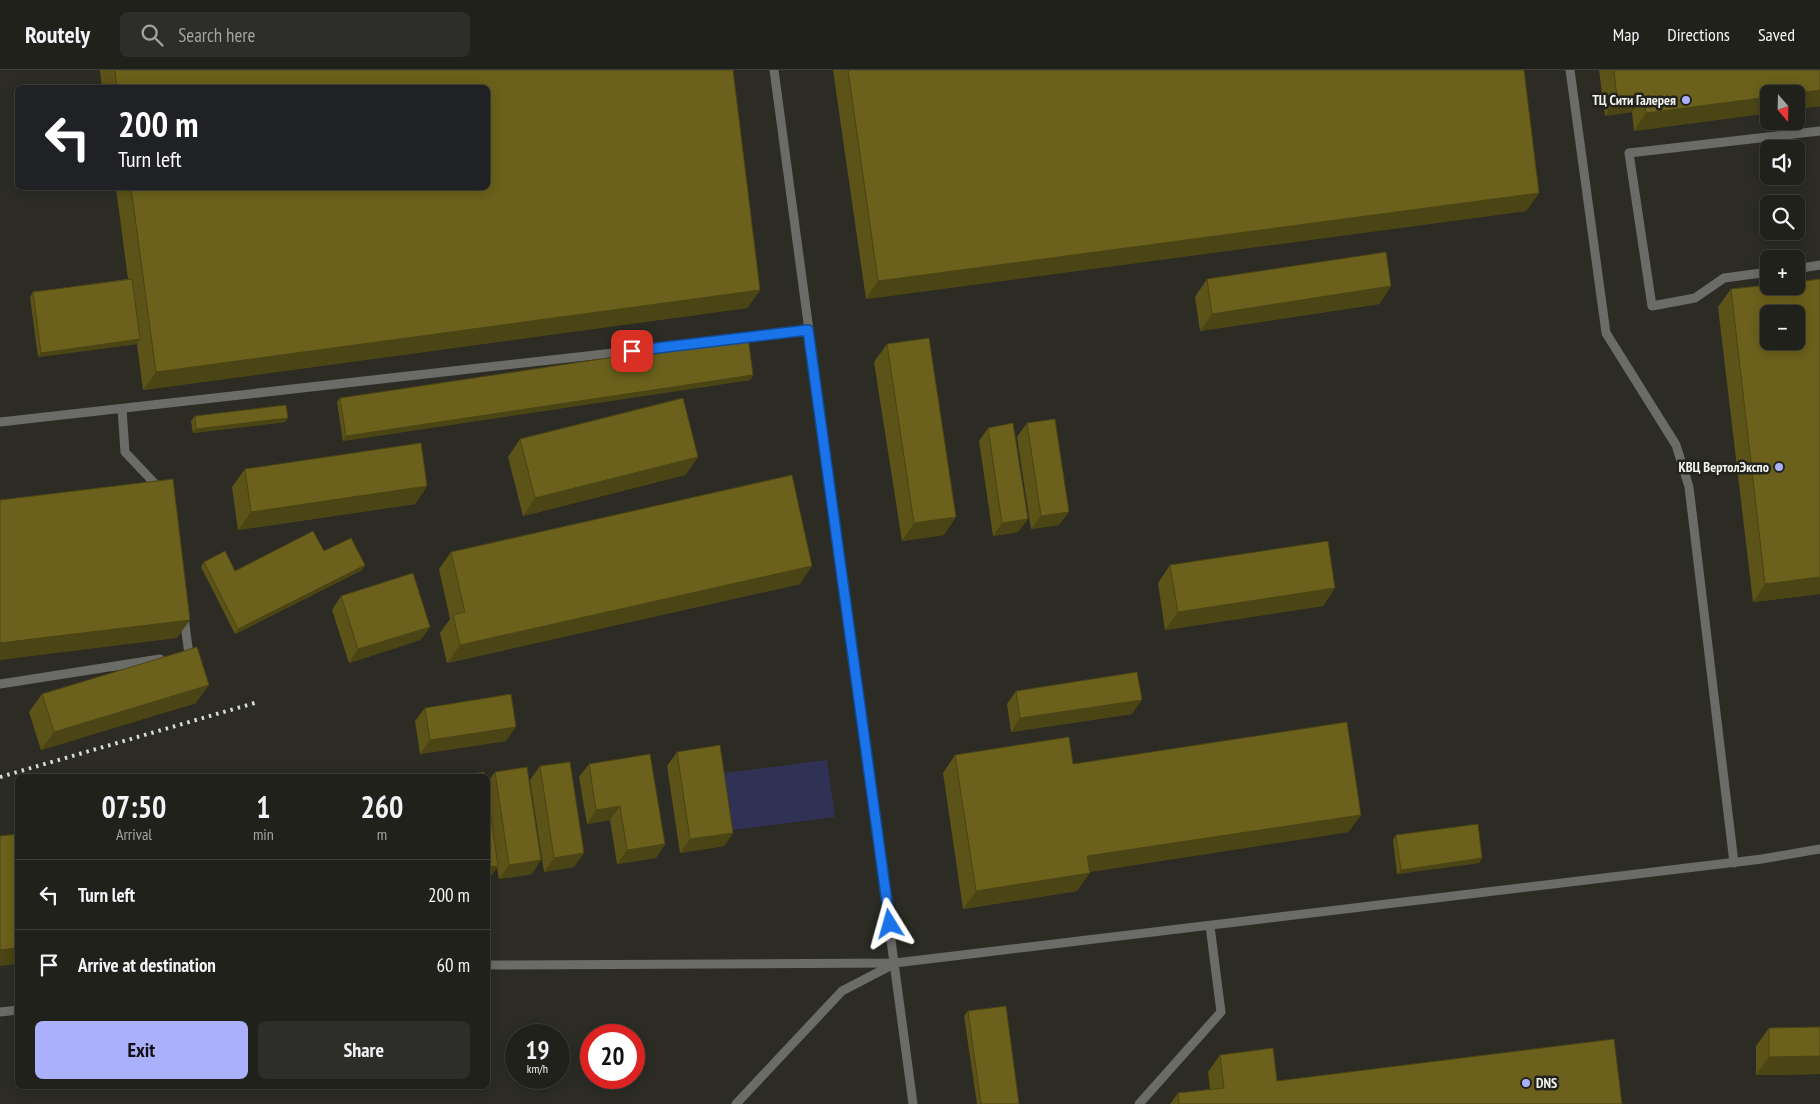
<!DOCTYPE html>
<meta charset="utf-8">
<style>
:root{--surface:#21211c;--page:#2d2e29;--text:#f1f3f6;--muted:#a2a3a3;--line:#3e3e3b;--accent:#aab0fb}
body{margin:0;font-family:"PT Sans Narrow",sans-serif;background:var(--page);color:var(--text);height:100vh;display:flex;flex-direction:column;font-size:19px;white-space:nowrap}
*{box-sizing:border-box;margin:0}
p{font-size:16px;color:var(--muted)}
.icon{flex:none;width:28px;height:28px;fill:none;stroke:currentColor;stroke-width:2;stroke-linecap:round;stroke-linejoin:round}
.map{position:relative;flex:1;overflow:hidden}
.drawer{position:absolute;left:15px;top:704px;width:475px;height:315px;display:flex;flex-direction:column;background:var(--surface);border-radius:8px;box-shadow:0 2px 12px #0003,0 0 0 1px var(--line)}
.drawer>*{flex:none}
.top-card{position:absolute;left:15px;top:15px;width:475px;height:105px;border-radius:8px;box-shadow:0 2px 12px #0003,0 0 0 1px var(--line);background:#202124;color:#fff;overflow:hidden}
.needle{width:32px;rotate:160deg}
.controls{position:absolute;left:1760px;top:15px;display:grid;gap:10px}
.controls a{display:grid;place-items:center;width:45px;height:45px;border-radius:8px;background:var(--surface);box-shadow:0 2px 12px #0003,0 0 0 1px var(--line);font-size:25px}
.speed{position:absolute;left:505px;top:954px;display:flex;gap:10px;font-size:25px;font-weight:700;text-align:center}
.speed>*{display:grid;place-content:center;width:65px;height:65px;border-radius:50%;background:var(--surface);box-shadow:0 2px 12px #0003,0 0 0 1px var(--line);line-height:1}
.speed small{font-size:12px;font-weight:400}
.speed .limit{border:8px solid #d22;background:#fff;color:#111}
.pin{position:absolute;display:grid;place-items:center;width:42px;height:42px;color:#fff;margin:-21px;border-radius:10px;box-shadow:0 2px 8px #0006}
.me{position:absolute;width:55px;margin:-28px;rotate:352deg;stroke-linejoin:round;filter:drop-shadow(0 0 4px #0008)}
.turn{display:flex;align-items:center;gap:18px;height:105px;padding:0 20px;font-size:22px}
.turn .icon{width:65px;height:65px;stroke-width:2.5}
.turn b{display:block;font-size:35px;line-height:42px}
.eta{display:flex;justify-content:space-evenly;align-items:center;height:85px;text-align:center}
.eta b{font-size:30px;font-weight:700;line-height:35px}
.cta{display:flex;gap:10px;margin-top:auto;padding:10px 20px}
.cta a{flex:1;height:58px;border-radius:8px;background:var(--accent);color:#111;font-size:20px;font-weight:700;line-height:58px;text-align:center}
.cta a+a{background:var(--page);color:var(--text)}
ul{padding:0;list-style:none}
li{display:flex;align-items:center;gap:15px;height:70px;padding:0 20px;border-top:1px solid var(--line)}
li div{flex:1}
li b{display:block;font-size:19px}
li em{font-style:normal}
header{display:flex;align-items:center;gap:30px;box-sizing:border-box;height:70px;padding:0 25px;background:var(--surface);border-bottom:1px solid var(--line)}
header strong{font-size:24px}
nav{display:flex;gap:28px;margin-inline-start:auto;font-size:18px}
.search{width:350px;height:45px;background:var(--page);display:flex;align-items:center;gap:12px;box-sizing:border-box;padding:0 18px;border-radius:8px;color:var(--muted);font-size:19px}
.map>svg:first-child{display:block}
</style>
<header>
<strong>Routely</strong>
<div class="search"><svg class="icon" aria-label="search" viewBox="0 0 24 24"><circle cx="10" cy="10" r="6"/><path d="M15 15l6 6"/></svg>Search here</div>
<nav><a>Map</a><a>Directions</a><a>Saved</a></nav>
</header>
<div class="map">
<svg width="1820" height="1034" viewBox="0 0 1820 1034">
<rect width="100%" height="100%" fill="#2c2c25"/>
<!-- green -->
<path fill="#303255" d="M 827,690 L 835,747 L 731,760 L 724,703 Z"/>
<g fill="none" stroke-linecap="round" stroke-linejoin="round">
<!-- lane -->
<g stroke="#6b6b68" stroke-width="9">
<path d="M 774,0 L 913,1034"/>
<path d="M 1570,0 L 1606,263 L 1676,375 L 1689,417 L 1734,793"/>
<path d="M 1796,199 L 1820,195"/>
<path d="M 1769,202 L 1724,208 L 1695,228 L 1652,236 L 1629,83 L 1820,61"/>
<path d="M 122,339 L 125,382 L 159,418"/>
<path d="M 0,352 L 808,261"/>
<path d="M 183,586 L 189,585 L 184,547"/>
<path d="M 0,614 L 160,589"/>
<path d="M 488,895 L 895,893 L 1762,789 L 1820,779"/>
<path d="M 0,942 L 18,940"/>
<path d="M 736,1034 L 842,921 L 892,895"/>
<path d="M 1139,1034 L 1221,942 L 1210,856"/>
</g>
<!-- rail -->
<path stroke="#dbdbd7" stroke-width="4" stroke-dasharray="2.5 5" stroke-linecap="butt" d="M 0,707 L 258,632"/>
</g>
<!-- wall -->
<g fill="#5c5318">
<path d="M 100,0 L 733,0 L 760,220 L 747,238 L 143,320 L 137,274 L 38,287 L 30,227 L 33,222 L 128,209 L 116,118 L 488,118 L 488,18 L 102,18 Z"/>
<path d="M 833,0 L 1524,0 L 1539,123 L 1526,141 L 866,229 Z"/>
<path d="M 1599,0 L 1820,0 L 1820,36 L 1634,61 L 1632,42 L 1605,46 Z"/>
<path d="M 1207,209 L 1391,216 L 1379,234 L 1200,261 L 1195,227 Z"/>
<path d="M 1820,209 L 1820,524 L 1753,532 L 1718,237 L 1731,219 Z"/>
<path d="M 887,274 L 944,465 L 902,471 L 874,292 Z"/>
<path d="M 753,305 L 750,310 L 343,371 L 337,332 L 340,328 Z"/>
<path d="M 195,346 L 285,352 L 193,363 L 191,351 Z"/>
<path d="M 1027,353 L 1059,455 L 1031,459 L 1017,367 Z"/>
<path d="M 988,358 L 1028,449 L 1018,462 L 993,466 L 979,371 Z"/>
<path d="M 520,369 L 698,387 L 685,405 L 523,446 L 508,387 Z"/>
<path d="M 245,399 L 427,416 L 415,434 L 238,460 L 232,417 Z"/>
<path d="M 324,481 L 365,495 L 362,500 L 235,564 L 201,497 L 204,492 L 235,501 Z"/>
<path d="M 451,482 L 800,514 L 447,593 L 440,563 L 450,549 L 439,499 Z"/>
<path d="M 1170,495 L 1335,518 L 1323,536 L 1165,560 L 1158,513 Z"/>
<path d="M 341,526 L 430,557 L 420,570 L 349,593 L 332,540 Z"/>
<path d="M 1016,621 L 1132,644 L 1011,662 L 1007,634 Z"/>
<path d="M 42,624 L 196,633 L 41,680 L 29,642 Z"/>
<path d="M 425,638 L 506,671 L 420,684 L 415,651 Z"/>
<path d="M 677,682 L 733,763 L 724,776 L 680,783 L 667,696 Z"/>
<path d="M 955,685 L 1073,694 L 1361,745 L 1348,762 L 1089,802 L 1077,821 L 963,839 L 943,703 Z"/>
<path d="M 589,694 L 665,774 L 656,788 L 617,794 L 610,750 L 587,754 L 579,707 Z"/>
<path d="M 540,696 L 574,797 L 544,802 L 530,710 Z"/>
<path d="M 495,702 L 532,804 L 499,809 L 497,797 L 488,810 L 488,712 Z"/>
<path d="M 1396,765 L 1482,788 L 1479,793 L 1397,804 L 1393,770 Z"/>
<path d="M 968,941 L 1019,1034 L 977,1034 L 964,946 Z"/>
<path d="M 1820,957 L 1820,1004 L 1756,1005 L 1756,976 L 1769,958 Z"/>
<path d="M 1220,985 L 1277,1011 L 1622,1034 L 1170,1034 L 1178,1023 L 1210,1019 L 1208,1002 Z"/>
</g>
<!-- shaded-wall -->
<g fill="#4b4414">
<path d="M 1820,20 L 1820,36 L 1796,39 L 1796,24 L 1791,24 Z"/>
<path d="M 1644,25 L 1632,42 L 1605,46 L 1617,28 Z"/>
<path d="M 1769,27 L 1769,43 L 1634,61 L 1646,43 Z"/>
<path d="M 1539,123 L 1526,141 L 866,229 L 878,211 Z"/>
<path d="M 1391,216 L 1379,234 L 1200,261 L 1212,244 Z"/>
<path d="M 760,220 L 747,238 L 143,320 L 156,302 Z"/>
<path d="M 140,269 L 137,274 L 38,287 L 41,283 Z"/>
<path d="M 753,305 L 750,310 L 343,371 L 346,366 Z"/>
<path d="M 288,348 L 285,352 L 193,363 L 196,359 Z"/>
<path d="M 698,387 L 685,405 L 523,446 L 535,428 Z"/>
<path d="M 427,416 L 415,434 L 238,460 L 251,442 Z"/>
<path d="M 1069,442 L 1059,455 L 1031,459 L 1041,446 Z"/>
<path d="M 956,447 L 944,465 L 902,471 L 914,453 Z"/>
<path d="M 1028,449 L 1018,462 L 993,466 L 1002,453 Z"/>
<path d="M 365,495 L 362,500 L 235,564 L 238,559 Z"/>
<path d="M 812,496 L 800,514 L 447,593 L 460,575 Z"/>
<path d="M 1820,507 L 1820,524 L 1753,532 L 1765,514 Z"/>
<path d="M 1335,518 L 1323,536 L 1165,560 L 1178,542 Z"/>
<path d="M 190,550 L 177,568 L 0,590 L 0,573 Z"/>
<path d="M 430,557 L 420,570 L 349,593 L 358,579 Z"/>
<path d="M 209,615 L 196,633 L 41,680 L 54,662 Z"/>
<path d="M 1142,630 L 1132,644 L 1011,662 L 1020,648 Z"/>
<path d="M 516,657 L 506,671 L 420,684 L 430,670 Z"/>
<path d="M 620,736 L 610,750 L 587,754 L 596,740 Z"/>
<path d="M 1361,745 L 1348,762 L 1074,804 L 1087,786 Z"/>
<path d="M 733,763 L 724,776 L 680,783 L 690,769 Z"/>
<path d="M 665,774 L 656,788 L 617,794 L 627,780 Z"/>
<path d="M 584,783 L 574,797 L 544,802 L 554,788 Z"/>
<path d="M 1482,788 L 1479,793 L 1397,804 L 1401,800 Z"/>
<path d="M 541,790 L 532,804 L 499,809 L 509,795 Z"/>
<path d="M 498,796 L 488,810 L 488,797 Z"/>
<path d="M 1090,803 L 1077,821 L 963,839 L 976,821 Z"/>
<path d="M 18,878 L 18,894 L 0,896 L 0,880 Z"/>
<path d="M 1820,986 L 1820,1004 L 1756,1005 L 1769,987 Z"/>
</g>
<!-- building -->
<g fill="#6b611c" stroke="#4b4414" fill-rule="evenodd">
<path d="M 115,0 L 733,0 L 760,220 L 156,302 L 131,118 L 488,118 L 488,18 L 117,18 Z"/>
<path d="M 848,0 L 1524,0 L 1539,123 L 878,211 Z"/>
<path d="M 1614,0 L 1820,0 L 1820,20 L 1791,24 L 1769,24 L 1769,27 L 1646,43 L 1644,25 L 1617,28 Z"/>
<path d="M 1386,182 L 1391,216 L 1212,244 L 1207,209 Z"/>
<path d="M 132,209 L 140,269 L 41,283 L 33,222 Z"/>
<path d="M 1820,209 L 1820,507 L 1765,514 L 1731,219 L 1769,215 L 1769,216 L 1796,216 L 1796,212 ZM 1769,244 L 1796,244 L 1796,271 L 1769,271 Z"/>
<path d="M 748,267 L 753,305 L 346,366 L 340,328 Z"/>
<path d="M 929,268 L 956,447 L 914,453 L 887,274 Z"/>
<path d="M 683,328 L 698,387 L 535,428 L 520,369 Z"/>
<path d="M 286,335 L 288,348 L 196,359 L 195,346 Z"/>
<path d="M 1055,349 L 1069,442 L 1041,446 L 1027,353 Z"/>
<path d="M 1013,353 L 1028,449 L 1002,453 L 988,358 Z"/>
<path d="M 421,373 L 427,416 L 251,442 L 245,399 Z"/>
<path d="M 792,405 L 812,496 L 460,575 L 453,545 L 465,542 L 451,482 Z"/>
<path d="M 173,409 L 190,550 L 0,573 L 0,430 Z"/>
<path d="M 313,461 L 324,481 L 351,468 L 365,495 L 238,559 L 204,492 L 225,481 L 235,501 Z"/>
<path d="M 1328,471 L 1335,518 L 1178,542 L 1170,495 Z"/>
<path d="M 413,503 L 430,557 L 358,579 L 341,526 Z"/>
<path d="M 197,577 L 209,615 L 54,662 L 42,624 Z"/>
<path d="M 1137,602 L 1142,630 L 1020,648 L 1016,621 Z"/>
<path d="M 511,624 L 516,657 L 430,670 L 425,638 Z"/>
<path d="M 1347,652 L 1361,745 L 1087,786 L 1090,803 L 976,821 L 955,685 L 1069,667 L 1073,694 Z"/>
<path d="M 720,675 L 733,763 L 690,769 L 677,682 Z"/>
<path d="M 650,684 L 665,774 L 627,780 L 620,736 L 596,740 L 589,694 Z"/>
<path d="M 570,692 L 584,783 L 554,788 L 540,696 Z"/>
<path d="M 527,697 L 541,790 L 509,795 L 495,702 Z"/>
<path d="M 484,702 L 484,706 L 456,706 Z"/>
<path d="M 488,727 L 498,796 L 488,797 Z"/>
<path d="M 1478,754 L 1482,788 L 1401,800 L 1396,765 Z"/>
<path d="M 18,764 L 18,878 L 0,880 L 0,766 Z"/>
<path d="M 1006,936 L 1019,1034 L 981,1034 L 968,941 Z"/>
<path d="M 1820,957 L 1820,986 L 1769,987 L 1769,958 Z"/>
<path d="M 1614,969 L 1622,1034 L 1179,1034 L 1178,1023 L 1224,1018 L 1220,985 L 1273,978 L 1277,1011 Z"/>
</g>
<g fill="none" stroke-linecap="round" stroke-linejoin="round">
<defs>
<path id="route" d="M 632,281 L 808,260 L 890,854"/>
</defs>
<!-- route casing -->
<use href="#route" stroke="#114b97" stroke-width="12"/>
<!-- route -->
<use href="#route" stroke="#1a73e8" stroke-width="9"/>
</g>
<!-- markers -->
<g fill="#aab0fb" stroke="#23221c" stroke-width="2">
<circle cx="1686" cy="30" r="5"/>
<circle cx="1779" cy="397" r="5"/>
<circle cx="1526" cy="1013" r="5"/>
</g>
<g text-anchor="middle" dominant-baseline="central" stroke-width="5" stroke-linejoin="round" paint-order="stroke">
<!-- poi labels -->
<g font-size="14" font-weight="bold" fill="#f2f2ee" stroke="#23221c" text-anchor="end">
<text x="1676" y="30">ТЦ Сити Галерея</text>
<text x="1769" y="397">КВЦ ВертолЭкспо</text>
<text x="1536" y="1013" text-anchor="start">DNS</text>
</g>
</g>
</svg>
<div class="controls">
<a><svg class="needle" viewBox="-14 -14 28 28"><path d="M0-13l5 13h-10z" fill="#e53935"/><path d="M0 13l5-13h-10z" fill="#a2a3a3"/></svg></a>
<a><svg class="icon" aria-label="sound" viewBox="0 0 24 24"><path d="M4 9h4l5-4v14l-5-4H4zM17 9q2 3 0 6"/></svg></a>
<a><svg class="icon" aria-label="search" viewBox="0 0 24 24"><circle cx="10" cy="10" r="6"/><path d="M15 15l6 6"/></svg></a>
<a>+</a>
<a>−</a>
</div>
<div class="speed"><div>19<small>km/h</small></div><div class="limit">20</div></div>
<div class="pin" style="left:632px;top:281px;background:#d93025"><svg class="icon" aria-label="arrive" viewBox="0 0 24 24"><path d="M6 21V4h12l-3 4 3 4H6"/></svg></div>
<svg class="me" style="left:890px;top:854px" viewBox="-20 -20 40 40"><path d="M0-17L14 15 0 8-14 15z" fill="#1a73e8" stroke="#fff" stroke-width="4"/></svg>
<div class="top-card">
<div class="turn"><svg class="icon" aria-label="left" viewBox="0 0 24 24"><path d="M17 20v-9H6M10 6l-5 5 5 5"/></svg><div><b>200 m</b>Turn left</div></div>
</div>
<section class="drawer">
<div class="eta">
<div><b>07:50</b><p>Arrival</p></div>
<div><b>1</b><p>min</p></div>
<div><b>260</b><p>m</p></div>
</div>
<ul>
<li><svg class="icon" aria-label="left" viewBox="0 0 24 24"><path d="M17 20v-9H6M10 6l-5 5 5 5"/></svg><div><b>Turn left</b></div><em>200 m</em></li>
<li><svg class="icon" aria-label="arrive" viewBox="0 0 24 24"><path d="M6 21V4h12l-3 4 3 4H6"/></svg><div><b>Arrive at destination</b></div><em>60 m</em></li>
</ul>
<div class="cta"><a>Exit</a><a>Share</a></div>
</section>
</div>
